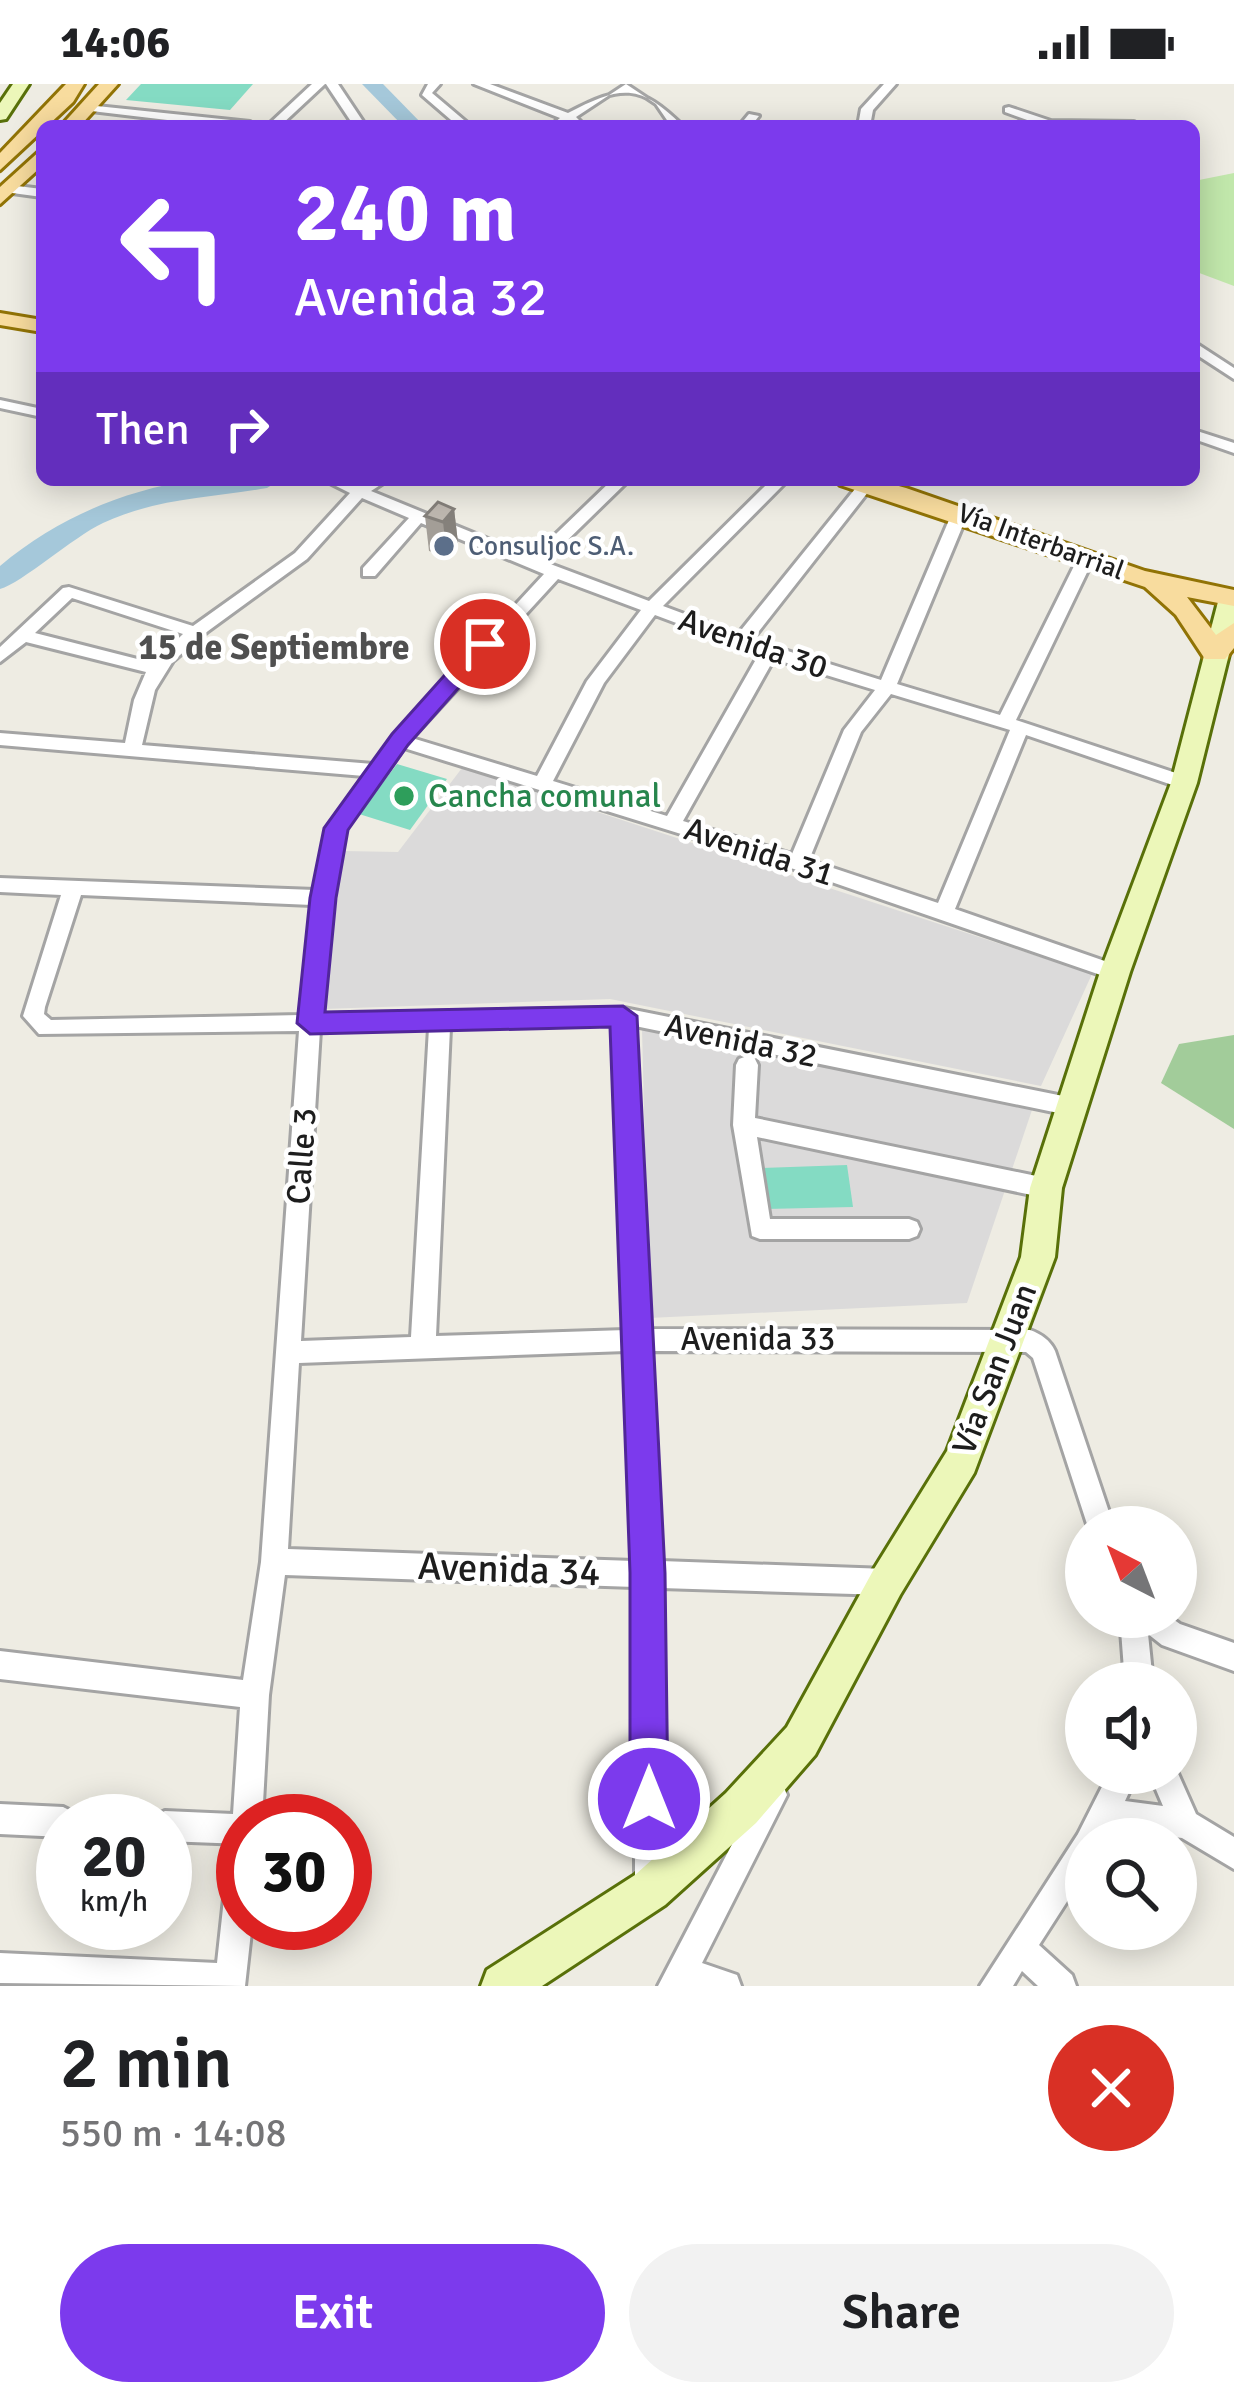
<!DOCTYPE html>
<meta charset="utf-8">
<style>
:root{--surface:#fff;--page:#f2f2f2;--text:#202124;--muted:#757577;--accent:#7c3aed}
body{margin:0;font-family:Signika,sans-serif;background:var(--page);color:var(--text);height:100vh;display:flex;flex-direction:column;font-size:45px;white-space:nowrap}
*{box-sizing:border-box;margin:0}
p{font-size:39px;color:var(--muted)}
.icon{flex:none;width:66px;height:66px;fill:none;stroke:currentColor;stroke-width:2;stroke-linecap:round;stroke-linejoin:round}
.map{position:relative;height:1902px;overflow:hidden}
.panel{display:flex;flex-direction:column;background:var(--surface);flex:1}
.panel>*{flex:none}
.guide{position:absolute;left:36px;top:36px;width:1164px;height:366px;border-radius:18px;box-shadow:0 6px 30px #0003;background:#7c3aed;color:#fff;overflow:hidden}
.needle{width:78px;rotate:318deg}
.buttons{position:absolute;left:1065px;top:1422px;display:grid;gap:24px}
.buttons a{display:grid;place-items:center;width:132px;height:132px;border-radius:50%;background:var(--surface);box-shadow:0 6px 30px #0003;font-size:60px}
.speed{position:absolute;left:36px;top:1710px;display:flex;gap:24px;font-size:60px;font-weight:700;text-align:center}
.speed>*{display:grid;place-content:center;width:156px;height:156px;border-radius:50%;background:var(--surface);box-shadow:0 6px 30px #0003;line-height:1}
.speed small{font-size:30px;font-weight:400}
.speed .limit{border:18px solid #d22;background:#fff;color:#111}
.pin{position:absolute;display:grid;place-items:center;width:102px;height:102px;color:#fff;margin:-51px;border:6px solid #fff;border-radius:50%;box-shadow:0 3px 12px #0007}
.me{position:absolute;width:132px;margin:-66px;rotate:0deg;stroke-linejoin:round;filter:drop-shadow(0 0 9px #0008)}
.turn{display:flex;align-items:center;gap:42px;height:252px;padding:0 60px;font-size:54px}
.turn .icon{width:156px;height:156px;stroke-width:2.5}
.turn b{display:block;font-size:84px;line-height:102px}
.then{display:flex;align-items:center;height:114px;padding:0 60px;background:#0003;gap:24px;font-size:45px}
.round{display:grid;place-items:center;flex:none;width:126px;height:126px;border-radius:63px;background:var(--page)}
.headline{display:flex;align-items:center;justify-content:space-between;height:204px;padding:0 60px}
h1{font-size:72px;font-weight:600;line-height:90px}
.primary-button{display:flex;gap:24px;margin-top:auto;padding:24px 60px}
.primary-button a{flex:1;height:138px;border-radius:72px;background:var(--accent);color:#fff;font-size:48px;font-weight:600;line-height:138px;text-align:center}
.primary-button a+a{background:var(--page);color:var(--text)}
.status{display:flex;justify-content:space-between;align-items:center;height:84px;padding:0 60px;background:var(--surface);direction:ltr}
.status svg{height:33px;fill:currentColor}
.map>svg:first-child{display:block}
</style>
<div class="status"><b>14:06</b><svg viewBox="0 0 49 12"><path d="M0 12V9h3v3zM5 12V6h3v6zM10 12V3h3v9zM15 12V0h3v12zM26 1h20v11H26zM47 4h2v5h-2z"/></svg></div>
<div class="map">
<svg width="1234" height="1902" viewBox="0 0 1234 1902">
<rect width="100%" height="100%" fill="#eeece3"/>
<!-- residential -->
<g fill="#dbdada">
<path d="M 462,684 L 463,684 L 1092,890 L 1041,1002 L 610,915 L 324,925 L 343,767 L 398,768 Z"/>
<path d="M 642,944 L 1033,1023 L 967,1219 L 649,1234 Z"/>
</g>
<!-- grass -->
<path fill="#c1e7ab" d="M 1234,89 L 1234,202 L 1194,187 L 1194,97 Z"/>
<!-- forest -->
<path fill="#a2cc9a" d="M 1234,951 L 1234,1045 L 1161,999 L 1179,960 Z"/>
<!-- pitch -->
<g fill="#84dbc3">
<path d="M 141,0 L 253,0 L 230,26 L 126,16 Z"/>
<path d="M 397,680 L 447,695 L 410,746 L 359,730 Z"/>
<path d="M 847,1081 L 853,1123 L 766,1125 L 762,1084 Z"/>
</g>
<g fill="none" stroke-linecap="round" stroke-linejoin="round">
<!-- river -->
<g fill="#a5c8da" fill-rule="evenodd">
<path d="M 362,0 L 383,0 L 424,42 L 403,42 Z"/>
<path d="M 193,396 L 280,396 L 267,404 C 210,414 157,414 103,439 C 73,453 22,499 0,505 L 0,482 C 56,435 121,407 193,396 Z"/>
</g>
<defs>
<g id="street">
<path d="M 312,0 L 325,0 L 280,42 L 267,42 Z"/>
<path d="M 326,0 L 338,0 L 366,42 L 354,42 Z"/>
<path d="M 428,0 L 440,0 L 432,9 L 471,42 L 458,42 L 422,11 Z"/>
<path d="M 474,0 L 490,0 L 568,29 C 623,0 640,0 683,42 L 671,42 L 656,20 L 626,0 L 576,33 L 585,42 L 568,39 L 558,42 L 554,39 L 560,34 Z"/>
<path d="M 884,0 L 896,0 L 873,26 L 870,42 L 858,42 L 861,25 Z"/>
<path d="M 87,21 L 250,38 L 256,42 L 218,42 L 83,26 L 83,22 Z"/>
<path d="M 1009,23 L 1051,37 L 1134,38 L 1140,42 L 1044,42 L 1005,28 L 1005,24 Z"/>
<path d="M 749,30 L 759,32 L 751,42 L 739,42 Z"/>
<path d="M 9,101 L 42,105 L 42,113 L 5,108 L 3,105 Z"/>
<path d="M 1194,258 L 1234,284 L 1234,295 L 1194,269 Z"/>
<path d="M 0,316 L 42,325 L 42,333 L 0,324 Z"/>
<path d="M 1194,346 L 1234,359 L 1234,369 L 1194,355 Z"/>
<path d="M 324,396 L 345,396 L 359,402 L 368,396 L 388,396 L 371,407 L 532,473 L 612,396 L 629,396 L 545,478 L 649,517 L 771,396 L 788,396 L 663,522 L 738,550 L 859,400 L 856,396 L 872,396 L 872,403 L 752,556 L 881,596 L 952,429 L 960,424 L 966,426 L 968,429 L 897,600 L 1000,631 L 1077,476 L 1085,471 L 1091,473 L 1093,476 L 1016,636 L 1191,694 L 1193,699 L 1184,705 L 1026,651 L 955,825 L 1122,883 L 1125,888 L 1115,896 L 791,784 L 404,664 L 345,745 L 333,814 L 321,930 L 624,924 L 1073,1014 L 1081,1017 L 1084,1023 L 1081,1029 L 1073,1032 L 635,942 L 649,1245 L 1030,1246 C 1041,1250 1050,1256 1055,1267 L 1114,1443 L 1088,1443 L 1033,1274 L 1026,1268 L 651,1267 L 661,1477 L 887,1485 L 896,1489 L 900,1498 L 896,1507 L 887,1511 L 661,1504 L 665,1805 L 661,1816 L 650,1820 L 639,1816 L 635,1805 L 635,1503 L 285,1491 L 269,1611 L 262,1737 L 243,1737 L 243,1760 L 165,1757 L 165,1737 L 153,1737 L 155,1732 L 165,1727 L 233,1730 L 240,1623 L 0,1595 L 0,1567 L 243,1596 L 261,1478 L 299,947 L 39,950 L 23,932 L 61,811 L 0,808 L 0,794 L 315,806 L 327,744 L 364,692 L 0,661 L 0,649 L 125,659 L 134,616 L 146,588 L 26,558 L 0,578 L 0,563 L 63,504 L 69,503 L 193,542 L 295,469 L 350,409 ZM 362,414 L 409,434 L 363,484 L 363,492 L 375,492 L 421,439 L 544,490 L 394,652 L 373,680 L 142,661 L 155,606 L 173,577 L 208,547 L 307,475 ZM 558,495 L 641,526 L 587,597 L 537,692 L 412,654 ZM 72,514 L 183,550 L 153,579 L 35,549 ZM 655,531 L 759,570 L 667,732 L 553,697 L 604,599 ZM 774,575 L 875,606 L 844,646 L 792,770 L 683,737 ZM 891,610 L 1010,646 L 938,819 L 809,776 L 861,648 ZM 81,811 L 312,821 L 300,931 L 51,936 L 44,930 L 45,923 ZM 614,940 L 626,1246 L 436,1252 L 450,944 ZM 429,944 L 411,1253 L 301,1257 L 320,946 ZM 626,1267 L 634,1477 L 288,1465 L 299,1279 Z"/>
<path d="M 747,972 L 755,975 L 758,981 L 755,1034 L 1046,1094 L 1054,1097 L 1057,1104 L 1054,1111 L 1046,1114 L 757,1053 L 770,1135 L 909,1135 L 917,1138 L 920,1145 L 917,1152 L 909,1155 L 760,1155 L 752,1152 L 733,1041 L 736,981 L 739,975 Z"/>
<path d="M 1120,1533 L 1170,1533 L 1180,1540 L 1234,1559 L 1234,1587 L 1162,1561 L 1148,1550 L 1153,1599 L 1125,1599 Z"/>
<path d="M 1176,1685 L 1196,1730 L 1234,1753 L 1234,1785 L 1182,1754 L 1111,1744 L 1106,1755 L 1086,1755 L 1086,1788 L 1039,1861 L 1072,1891 L 1076,1902 L 1038,1902 L 1022,1887 L 1013,1902 L 980,1902 L 1078,1750 L 1109,1689 L 1138,1689 L 1125,1717 L 1163,1722 L 1149,1689 L 1176,1689 Z"/>
<path d="M 773,1697 L 783,1701 L 787,1711 L 702,1879 L 737,1891 L 741,1902 L 658,1902 L 763,1701 Z"/>
<path d="M 0,1720 L 63,1723 L 73,1728 L 77,1737 L 63,1737 L 63,1753 L 0,1750 Z"/>
<path d="M 243,1763 L 243,1839 L 252,1839 L 245,1902 L 0,1899 L 0,1869 L 217,1879 L 228,1778 L 233,1768 Z"/>
</g>
<g id="secondary">
<path d="M 13,0 L 29,0 L 6,35 L 0,36 L 0,19 Z"/>
<path d="M 1234,507 L 1234,550 L 1197,699 L 1130,888 L 1062,1104 L 1055,1173 L 974,1389 L 900,1511 L 815,1671 L 756,1739 L 665,1821 L 542,1902 L 481,1902 L 487,1886 L 635,1791 L 726,1709 L 787,1643 L 874,1485 L 947,1367 L 1021,1173 L 1030,1104 L 1100,888 L 1171,699 L 1219,514 Z"/>
</g>
<g id="primary">
<path d="M 66,0 L 84,0 L 73,18 L 0,86 L 0,69 Z"/>
<path d="M 99,0 L 118,0 L 80,42 L 61,42 Z"/>
<path d="M 42,65 L 42,82 L 0,120 L 0,103 Z"/>
<path d="M 0,229 L 42,236 L 42,248 L 0,241 Z"/>
<path d="M 837,396 L 877,396 L 906,404 L 1145,487 L 1234,506 L 1234,522 L 1187,513 L 1216,551 L 1234,539 L 1234,564 L 1225,575 L 1205,575 L 1176,531 L 1145,503 L 840,401 Z"/>
</g>
</defs>
<!-- street casing -->
<use href="#street" stroke="#a4a4a4" stroke-width="6"/>
<!-- secondary casing -->
<use href="#secondary" stroke="#587009" stroke-width="6"/>
<!-- primary casing -->
<use href="#primary" stroke="#917305" stroke-width="6"/>
<!-- street -->
<use href="#street" fill="#fff" fill-rule="evenodd"/>
<!-- secondary -->
<use href="#secondary" fill="#ecf7b9" fill-rule="evenodd"/>
<!-- primary -->
<use href="#primary" fill="#f8dc9e" fill-rule="evenodd"/>
</g>
<!-- wall -->
<path fill="#a39e97" d="M 454,425 L 458,459 L 447,472 L 429,467 L 425,432 Z"/>
<!-- shaded-wall -->
<path fill="#85817b" d="M 454,425 L 458,459 L 447,472 L 443,438 Z"/>
<!-- building -->
<path fill="#beb8b0" stroke="#85817b" stroke-width="3" d="M 438,418 L 454,425 L 443,438 L 425,432 Z"/>
<!-- route -->
<path fill="#7c3aed" stroke="#51269a" stroke-width="3" d="M 485,553 L 496,560 L 493,565 L 408,661 L 348,746 L 336,814 L 325,928 L 623,922 L 637,932 L 665,1489 L 668,1715 L 662,1729 L 649,1734 L 636,1729 L 630,1715 L 630,1489 L 610,943 L 310,950 L 297,939 L 310,814 L 324,744 L 392,650 L 477,555 Z"/>
<!-- markers -->
<circle fill="#5c6f8a" stroke="#fff" stroke-width="4.5" cx="444" cy="462" r="12"/>
<circle fill="#2e9e5b" stroke="#fff" stroke-width="4.5" cx="404" cy="712" r="12"/>
<g text-anchor="middle" dominant-baseline="central" stroke-width="9" stroke-linejoin="round" paint-order="stroke">
<!-- far-street labels -->
<g font-size="27" fill="#1d1d1d" stroke="#fff">
<text transform="translate(1041 458) rotate(20)">Vía Interbarrial</text>
</g>
<!-- far-service labels -->
<g font-size="27" fill="#4e5e75" stroke="#fff" text-anchor="start">
<text x="468" y="462">Consuljoc S.A.</text>
</g>
<!-- street labels -->
<g font-size="33" fill="#1d1d1d" stroke="#fff">
<text transform="translate(753 560) rotate(19)">Avenida 30</text>
<text transform="translate(759 768) rotate(18)">Avenida 31</text>
<text transform="translate(741 957) rotate(12)">Avenida 32</text>
<text transform="translate(302 1072) rotate(-86)">Calle 3</text>
<text x="758" y="1255">Avenida 33</text>
<text transform="translate(995 1285) rotate(-69)">Vía San Juan</text>
</g>
<!-- leisure labels -->
<g font-size="33" fill="#27864d" stroke="#fff" text-anchor="start">
<text x="428" y="712">Cancha comunal</text>
</g>
<!-- neighbourhood labels -->
<g font-size="36" font-weight="bold" fill="#505050" stroke="#fff">
<text x="274" y="563">15 de Septiembre</text>
</g>
<!-- near-street labels -->
<g font-size="39" fill="#1d1d1d" stroke="#fff">
<text transform="translate(509 1485) rotate(2)">Avenida 34</text>
</g>
</g>
</svg>
<div class="buttons">
<a><svg class="needle" viewBox="-14 -14 28 28"><path d="M0-13l5 13h-10z" fill="#e53935"/><path d="M0 13l5-13h-10z" fill="#757577"/></svg></a>
<a><svg class="icon" aria-label="sound" viewBox="0 0 24 24"><path d="M4 9h4l5-4v14l-5-4H4zM17 9q2 3 0 6"/></svg></a>
<a><svg class="icon" aria-label="search" viewBox="0 0 24 24"><circle cx="10" cy="10" r="6"/><path d="M15 15l6 6"/></svg></a>
</div>
<div class="speed"><div>20<small>km/h</small></div><div class="limit">30</div></div>
<div class="pin" style="left:485px;top:560px;background:#d93025"><svg class="icon" aria-label="arrive" viewBox="0 0 24 24"><path d="M6 21V4h12l-3 4 3 4H6"/></svg></div>
<svg class="me" style="left:649px;top:1715px" viewBox="-20 -20 40 40"><circle r="17" fill="#7c3aed" stroke="#fff" stroke-width="3"/><path d="M0-11L8 9 0 5-8 9z" fill="#fff"/></svg>
<div class="guide">
<div class="turn"><svg class="icon" aria-label="left" viewBox="0 0 24 24"><path d="M17 20v-9H6M10 6l-5 5 5 5"/></svg><div><b>240 m</b>Avenida 32</div></div>
<div class="then">Then<svg class="icon" aria-label="right" viewBox="0 0 24 24"><path d="M7 20v-9h11M14 6l5 5-5 5"/></svg></div>
</div>
</div>
<section class="panel">
<div class="headline"><div><h1>2 min</h1><p>550 m · 14:08</p></div><a class="round" style="background:#d93025;color:#fff"><svg class="icon" aria-label="close" viewBox="0 0 24 24"><path d="M6 6l12 12M18 6L6 18"/></svg></a></div>
<div class="primary-button"><a>Exit</a><a>Share</a></div>
</section>
